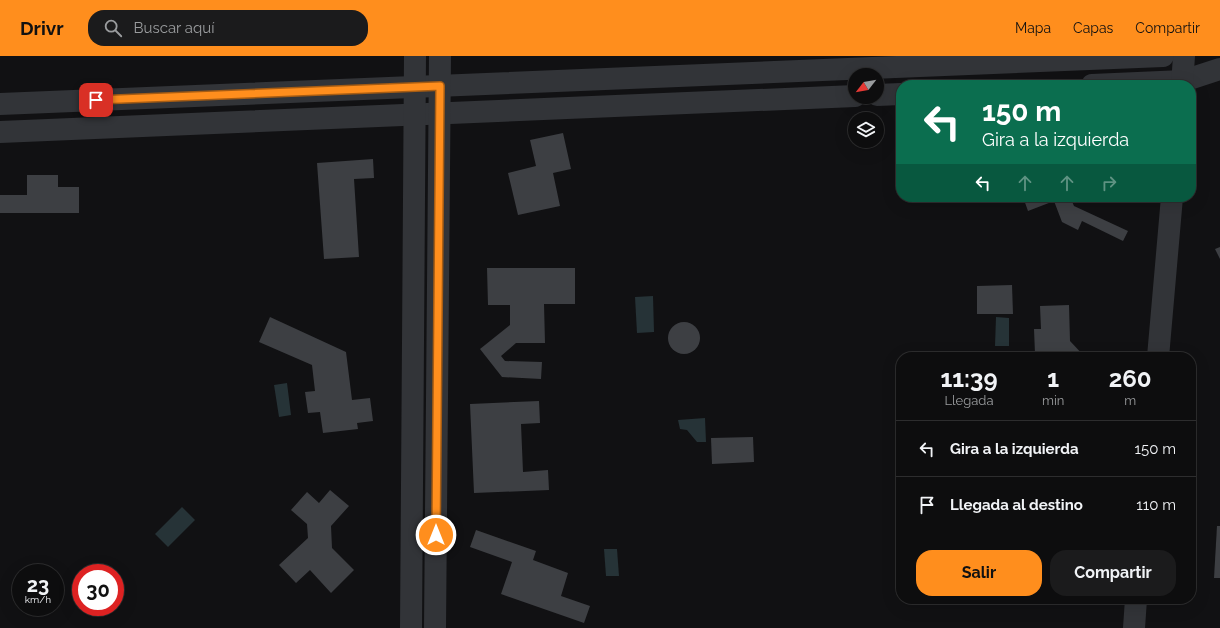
<!DOCTYPE html>
<html lang="es">
<meta charset="utf-8">
<style>
:root{--surface:#0d0d0e;--page:#1b1b1c;--text:#f1f3f6;--muted:#9a9c9e;--line:#2d2d2e;--accent:#ff8e1d}
body{margin:0;font-family:Raleway,sans-serif;background:var(--page);color:var(--text);height:100vh;display:flex;flex-direction:column;font-size:15px;white-space:nowrap}
*{box-sizing:border-box;margin:0}
p{font-size:13px;color:var(--muted)}
.icon{flex:none;width:22px;height:22px;fill:none;stroke:currentColor;stroke-width:2;stroke-linecap:round;stroke-linejoin:round}
.map{position:relative;flex:1;overflow:hidden}
.sheet{position:absolute;left:896px;top:296px;width:300px;height:252px;display:flex;flex-direction:column;background:var(--surface);border-radius:16px;box-shadow:0 4px 16px #0002,0 0 0 1px var(--line)}
.sheet>*{flex:none}
.guide{position:absolute;left:896px;top:24px;width:300px;height:122px;border-radius:16px;box-shadow:0 4px 16px #0002,0 0 0 1px var(--line);background:#0b6e4f;color:#fff;overflow:hidden}
.needle{width:26px;rotate:239deg}
.buttons{position:absolute;left:848px;top:12px;display:grid;gap:8px}
.buttons a{display:grid;place-items:center;width:36px;height:36px;border-radius:50%;background:var(--surface);box-shadow:0 4px 16px #0002,0 0 0 1px var(--line);font-size:20px}
.speed{position:absolute;left:12px;top:508px;display:flex;gap:8px;font-size:20px;font-weight:700;text-align:center}
.speed>*{display:grid;place-content:center;width:52px;height:52px;border-radius:50%;background:var(--surface);box-shadow:0 4px 16px #0002,0 0 0 1px var(--line);line-height:1}
.speed small{font-size:10px;font-weight:400}
.speed .limit{border:6px solid #d22;background:#fff;color:#111}
.pin{position:absolute;display:grid;place-items:center;width:34px;height:34px;color:#fff;margin:-17px;border-radius:8px;box-shadow:0 2px 6px #0006}
.me{position:absolute;width:44px;margin:-22px;rotate:0deg;stroke-linejoin:round;filter:drop-shadow(0 0 3px #0008)}
.turn{display:flex;align-items:center;gap:14px;height:84px;padding:0 20px;font-size:18px}
.turn .icon{width:52px;height:52px;stroke-width:2.5}
.turn b{display:block;font-size:28px;line-height:34px}
.lanes{display:flex;align-items:center;height:38px;padding:0 20px;background:#0003;justify-content:center;gap:20px;direction:ltr}
.lanes .off{opacity:.35}
.eta{display:flex;justify-content:space-evenly;align-items:center;height:68px;text-align:center}
.eta b{font-size:24px;font-weight:700;line-height:28px}
.button{display:flex;gap:8px;margin-top:auto;padding:8px 20px}
.button a{flex:1;height:46px;border-radius:16px;background:var(--accent);color:#111;font-size:16px;font-weight:700;line-height:46px;text-align:center}
.button a+a{background:var(--page);color:var(--text)}
ul{padding:0;list-style:none}
li{display:flex;align-items:center;gap:12px;height:56px;padding:0 20px;border-top:1px solid var(--line)}
li div{flex:1}
li b{display:block;font-size:15px}
li em{font-style:normal}
header{display:flex;align-items:center;gap:24px;box-sizing:border-box;height:56px;padding:0 20px;background:var(--accent);color:#111}
header strong{font-size:19px}
nav{display:flex;gap:22px;margin-inline-start:auto;font-size:14px}
.search{width:280px;height:36px;background:var(--page);display:flex;align-items:center;gap:10px;box-sizing:border-box;padding:0 14px;border-radius:16px;color:var(--muted);font-size:15px}
.map>svg:first-child{display:block}
</style>
<header>
<strong>Drivr</strong>
<div class="search"><svg class="icon" aria-label="search" viewBox="0 0 24 24"><circle cx="10" cy="10" r="6"/><path d="M15 15l6 6"/></svg>Buscar aquí</div>
<nav><a>Mapa</a><a>Capas</a><a>Compartir</a></nav>
</header>
<div class="map">
<svg width="1220" height="572" viewBox="0 0 1220 572">
<rect width="100%" height="100%" fill="#111113"/>
<!-- water -->
<g fill="#263337">
<path d="M 653,240 L 654,276 L 637,277 L 635,241 Z"/>
<path d="M 996,261 L 1009,262 L 1009,290 L 995,290 Z"/>
<path d="M 287,327 L 291,359 L 279,361 L 274,329 Z"/>
<path d="M 705,362 L 706,386 L 697,386 L 687,374 L 680,373 L 678,364 Z"/>
<path d="M 182,451 L 195,464 L 168,491 L 155,478 Z"/>
<path d="M 604,493 L 617,493 L 619,520 L 606,520 Z"/>
</g>
<!-- building -->
<g fill="#3d3f43">
<path d="M 563,77 L 571,113 L 553,117 L 560,150 L 518,159 L 508,117 L 536,110 L 530,84 Z"/>
<path d="M 373,103 L 374,122 L 354,123 L 359,201 L 324,203 L 317,107 Z"/>
<path d="M 27,119 L 58,119 L 58,131 L 79,131 L 79,157 L 0,157 L 0,139 L 27,139 Z"/>
<path d="M 1023,141 L 1070,141 L 1074,150 L 1128,175 L 1123,185 L 1082,165 L 1078,174 L 1062,166 L 1054,145 L 1028,155 Z"/>
<path d="M 1220,191 L 1220,203 L 1215,193 Z"/>
<path d="M 487,212 L 575,212 L 575,248 L 544,248 L 545,287 L 516,287 L 501,300 L 505,305 L 542,306 L 541,323 L 502,321 L 480,293 L 510,269 L 510,249 L 488,249 Z"/>
<path d="M 1012,229 L 1013,258 L 977,258 L 977,230 Z"/>
<path d="M 1069,249 L 1070,285 L 1085,301 L 1032,301 L 1035,298 L 1034,273 L 1041,273 L 1040,250 Z"/>
<path d="M 270,261 L 346,296 L 352,344 L 370,342 L 373,365 L 357,367 L 358,373 L 323,377 L 320,356 L 308,357 L 305,336 L 315,335 L 312,309 L 259,286 Z"/>
<circle cx="684" cy="282" r="16"/>
<path d="M 539,345 L 540,367 L 521,368 L 523,416 L 548,414 L 549,434 L 474,437 L 470,348 Z"/>
<path d="M 753,381 L 754,406 L 712,408 L 711,382 Z"/>
<path d="M 330,434 L 349,450 L 331,470 L 332,492 L 354,514 L 331,537 L 310,514 L 296,527 L 279,509 L 308,482 L 307,468 L 291,454 L 307,436 L 319,447 Z"/>
<path d="M 1217,470 L 1220,470 L 1220,522 L 1214,522 Z"/>
<path d="M 476,474 L 536,495 L 533,504 L 568,517 L 561,540 L 590,550 L 584,567 L 501,538 L 512,506 L 470,491 Z"/>
</g>
<g fill="none" stroke-linecap="round" stroke-linejoin="round">
<!-- minor -->
<g stroke="#323438" stroke-width="22">
<path d="M 1092,29 L 1183,25 L 1220,13"/>
<path d="M 1182,29 L 1184,0"/>
<path d="M 877,39 L 901,38"/>
<path d="M 0,48 L 1163,0"/>
<path d="M 0,76 L 855,40"/>
<path d="M 1158,301 L 1172,141"/>
<path d="M 411,572 L 415,0"/>
<path d="M 435,572 L 440,0"/>
<path d="M 1134,572 L 1136,543"/>
</g>
</g>
<g fill="none" stroke-linecap="round" stroke-linejoin="round">
<defs>
<path id="route" d="M 96,44 L 440,30 L 436,479"/>
</defs>
<!-- route casing -->
<use href="#route" stroke="#a65c13" stroke-width="10"/>
<!-- route -->
<use href="#route" stroke="#ff8e1d" stroke-width="7"/>
</g>
</svg>
<div class="buttons">
<a><svg class="needle" viewBox="-14 -14 28 28"><path d="M0-13l5 13h-10z" fill="#e53935"/><path d="M0 13l5-13h-10z" fill="#9a9c9e"/></svg></a>
<a><svg class="icon" aria-label="layers" viewBox="0 0 24 24"><path d="M12 4l9 5-9 5-9-5zM3 14l9 5 9-5"/></svg></a>
</div>
<div class="speed"><div>23<small>km/h</small></div><div class="limit">30</div></div>
<div class="pin" style="left:96px;top:44px;background:#d93025"><svg class="icon" aria-label="arrive" viewBox="0 0 24 24"><path d="M6 21V4h12l-3 4 3 4H6"/></svg></div>
<svg class="me" style="left:436px;top:479px" viewBox="-20 -20 40 40"><circle r="17" fill="#ff8e1d" stroke="#fff" stroke-width="3"/><path d="M0-11L8 9 0 5-8 9z" fill="#fff"/></svg>
<div class="guide">
<div class="turn"><svg class="icon" aria-label="left" viewBox="0 0 24 24"><path d="M17 20v-9H6M10 6l-5 5 5 5"/></svg><div><b>150 m</b>Gira a la izquierda</div></div>
<div class="lanes"><svg class="icon" aria-label="left" viewBox="0 0 24 24"><path d="M17 20v-9H6M10 6l-5 5 5 5"/></svg><svg class="icon off" aria-label="ahead" viewBox="0 0 24 24"><path d="M12 20V5M6 11l6-6 6 6"/></svg><svg class="icon off" aria-label="ahead" viewBox="0 0 24 24"><path d="M12 20V5M6 11l6-6 6 6"/></svg><svg class="icon off" aria-label="right" viewBox="0 0 24 24"><path d="M7 20v-9h11M14 6l5 5-5 5"/></svg></div>
</div>
<section class="sheet">
<div class="eta">
<div><b>11:39</b><p>Llegada</p></div>
<div><b>1</b><p>min</p></div>
<div><b>260</b><p>m</p></div>
</div>
<ul>
<li><svg class="icon" aria-label="left" viewBox="0 0 24 24"><path d="M17 20v-9H6M10 6l-5 5 5 5"/></svg><div><b>Gira a la izquierda</b></div><em>150 m</em></li>
<li><svg class="icon" aria-label="arrive" viewBox="0 0 24 24"><path d="M6 21V4h12l-3 4 3 4H6"/></svg><div><b>Llegada al destino</b></div><em>110 m</em></li>
</ul>
<div class="button"><a>Salir</a><a>Compartir</a></div>
</section>
</div>
